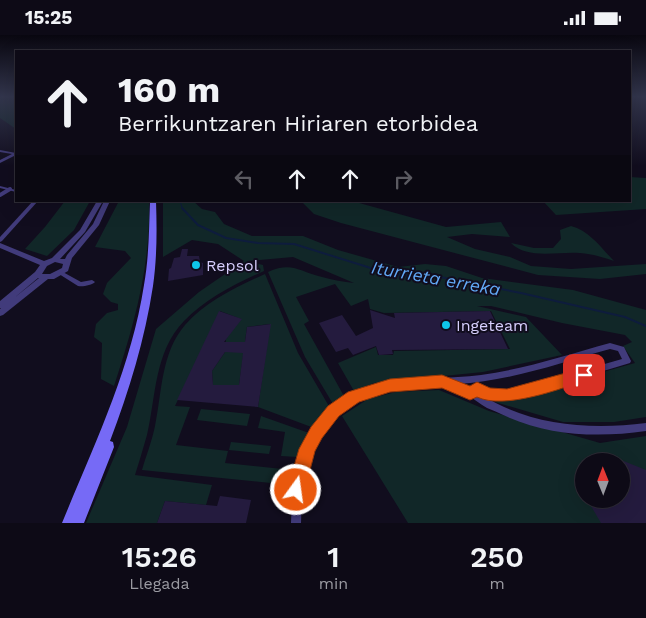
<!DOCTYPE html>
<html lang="es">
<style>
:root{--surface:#0d0a16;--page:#16131f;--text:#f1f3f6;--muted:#9a9aa1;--line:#2d2b35}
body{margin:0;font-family:"Work Sans",sans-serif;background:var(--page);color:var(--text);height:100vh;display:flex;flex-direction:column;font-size:19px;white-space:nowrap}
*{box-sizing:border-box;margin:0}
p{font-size:16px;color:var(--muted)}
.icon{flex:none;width:28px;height:28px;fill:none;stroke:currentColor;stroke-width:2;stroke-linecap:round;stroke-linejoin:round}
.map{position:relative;height:488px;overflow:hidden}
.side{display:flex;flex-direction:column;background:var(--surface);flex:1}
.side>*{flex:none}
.hud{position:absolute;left:15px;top:15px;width:616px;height:152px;border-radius:0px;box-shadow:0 5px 20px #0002,0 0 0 1px var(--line);background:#0d0a16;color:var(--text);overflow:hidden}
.needle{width:32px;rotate:359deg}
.fabs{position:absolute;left:575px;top:418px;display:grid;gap:10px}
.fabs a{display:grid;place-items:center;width:55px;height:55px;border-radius:50%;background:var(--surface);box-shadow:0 5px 20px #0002,0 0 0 1px var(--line);font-size:25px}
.pin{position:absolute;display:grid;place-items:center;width:42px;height:42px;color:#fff;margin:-21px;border-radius:10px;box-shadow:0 2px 8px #0006}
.me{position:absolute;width:55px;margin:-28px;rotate:14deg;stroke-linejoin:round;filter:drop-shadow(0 0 4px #0008)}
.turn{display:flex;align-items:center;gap:18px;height:105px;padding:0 20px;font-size:22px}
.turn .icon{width:65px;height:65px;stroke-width:2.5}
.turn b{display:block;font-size:35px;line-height:42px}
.lanes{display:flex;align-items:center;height:48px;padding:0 20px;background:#0003;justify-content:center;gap:25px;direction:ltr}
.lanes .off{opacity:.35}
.eta{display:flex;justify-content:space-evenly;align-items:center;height:85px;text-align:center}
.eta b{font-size:30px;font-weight:600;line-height:35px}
.status{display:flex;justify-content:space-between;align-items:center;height:35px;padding:0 25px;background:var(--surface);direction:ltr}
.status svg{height:14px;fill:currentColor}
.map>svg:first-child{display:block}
</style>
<div class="status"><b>15:25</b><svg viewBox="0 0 49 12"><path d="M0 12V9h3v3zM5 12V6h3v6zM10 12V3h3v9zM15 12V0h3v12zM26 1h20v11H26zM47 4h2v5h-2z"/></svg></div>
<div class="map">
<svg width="646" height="488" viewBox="0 0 646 488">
<rect width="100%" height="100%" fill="#110d1e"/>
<!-- green -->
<g fill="#112728" fill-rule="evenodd">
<path d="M 0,62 L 16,62 L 16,94 L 0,83 Z"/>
<path d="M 630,142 L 646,143 L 646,174 L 556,180 L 543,166 L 630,166 Z"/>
<path d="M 65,166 L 90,166 L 74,195 L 47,221 L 25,214 L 45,192 Z"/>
<path d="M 119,166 L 149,166 C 151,231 134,290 114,351 L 101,344 L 102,308 L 94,302 L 96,289 L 107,278 L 118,275 L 118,269 L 111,267 L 103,259 L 107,248 L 131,223 L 125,216 L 95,212 Z"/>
<path d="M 163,166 L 193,166 L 202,174 L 215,177 L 224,189 L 252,201 L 303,201 L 338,215 L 398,232 L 425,229 L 446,231 L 482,243 L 573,255 L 646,275 L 646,382 L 614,387 L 563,387 L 495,367 L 635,328 L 623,311 L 632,307 L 625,300 L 562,288 L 491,271 L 477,271 L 526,282 L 562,320 L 483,337 L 374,348 L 354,356 L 338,328 L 376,312 L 378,320 L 393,320 L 394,316 L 510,314 L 491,276 L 384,278 L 370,274 L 368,264 L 351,271 L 335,249 L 296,262 L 309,286 L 304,289 L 345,363 L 333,369 L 305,322 L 268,237 C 292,226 300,237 322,242 C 332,245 344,247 354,248 L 293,222 L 247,226 L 263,230 L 264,236 C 237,248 205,264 184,286 C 154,317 156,362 147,400 C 143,414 139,427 135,440 L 212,450 L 206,470 L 165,466 L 157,488 L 86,488 L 127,392 L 156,294 L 199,257 L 244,226 L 218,209 L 192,205 L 163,222 Z"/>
<path d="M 301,166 L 352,166 L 446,192 L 501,187 L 510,202 L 472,199 L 447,202 L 475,214 L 510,222 L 531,231 L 571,234 L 646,229 L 646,239 L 600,244 L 538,240 L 341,188 L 314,179 Z"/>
<path d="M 571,191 C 590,196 601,213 614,226 C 602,222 593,219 580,218 C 559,216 527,225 511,208 L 534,213 L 553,213 L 561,204 L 560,195 Z"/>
<path d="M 265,239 L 298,318 L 330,373 L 314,393 L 258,372 L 270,289 L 247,292 L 239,350 L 213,350 L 212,336 L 225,317 L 226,304 L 241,284 L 220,276 L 175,371 L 190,372 L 176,410 L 228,416 L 225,428 L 292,435 L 290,450 L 142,435 C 146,421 152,406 155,391 C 162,357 161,318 185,290 C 205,267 238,251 265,239 Z"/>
<path d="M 439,355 L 489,376 L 600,408 L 646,401 L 646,488 L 408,488 L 342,381 L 368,364 L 396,357 ZM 584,426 L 621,426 L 621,464 L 584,464 Z"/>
<path d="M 201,374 L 250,379 L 247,391 L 197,385 Z"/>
<path d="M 261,381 L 309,398 L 297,422 L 281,421 L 285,397 L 258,393 Z"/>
<path d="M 231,407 L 271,411 L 269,419 L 229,415 Z"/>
</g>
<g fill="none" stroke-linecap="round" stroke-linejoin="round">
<!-- stream-far1 -->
<path stroke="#0e1c3d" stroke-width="1" d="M 180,166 L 183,175"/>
<!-- stream -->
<path stroke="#0e1c3d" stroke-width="2" d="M 182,173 L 198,190 L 226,203 L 258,208 L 294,209 L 393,240 L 440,242 L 521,258 L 625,282 L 646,291"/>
</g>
<!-- building -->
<g fill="#241b3e" fill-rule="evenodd">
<path d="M 182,214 L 188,214 L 187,221 L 199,221 L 200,227 L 203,228 L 203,240 L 168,246 L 169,234 L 171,233 L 174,223 L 180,222 Z"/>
<path d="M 370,275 L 395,283 L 394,278 L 490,276 L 508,314 L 392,315 L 393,319 L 379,320 L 376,311 L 353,320 L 348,313 L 336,317 L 319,288 L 342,280 L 356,301 L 373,293 Z"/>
<path d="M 219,276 L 242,284 L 224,307 L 245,307 L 247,292 L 271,289 L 258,372 L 177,365 ZM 225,317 L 243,318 L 239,350 L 213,350 L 212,336 Z"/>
<path d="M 621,425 L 646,435 L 646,488 L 601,488 L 591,471 L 589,464 L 621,464 Z"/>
<path d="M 220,461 L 251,465 L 246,488 L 157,488 L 165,466 L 217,471 Z"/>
</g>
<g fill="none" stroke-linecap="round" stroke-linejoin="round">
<!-- pedestrian -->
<path stroke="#413b7b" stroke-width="4" d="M 0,160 L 10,154"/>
<!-- minor -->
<g fill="#413b7b" fill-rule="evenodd">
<path d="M 0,115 L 16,118 L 16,120 L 0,128 L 0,125 L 12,119 L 0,117 Z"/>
<path d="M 0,151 L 16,155 L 16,157 L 0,153 Z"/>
<path d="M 33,166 L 38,166 L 2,206 L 0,207 L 0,202 Z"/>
<path d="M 61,236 L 81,247 L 92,245 L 95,247 C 92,250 83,252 78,251 L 59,239 L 58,238 Z"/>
<path d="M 610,308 L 624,312 L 631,326 L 630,328 L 507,365 L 489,364 L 485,362 C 533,391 591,395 646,388 L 646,396 C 597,403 547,401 501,379 C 497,377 492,375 487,373 C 480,369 473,363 465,359 C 460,357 455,356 450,354 C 447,353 443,350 440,350 C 436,349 432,350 428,350 C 418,351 408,351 398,353 C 321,363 303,419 301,488 L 291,488 C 293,420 314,359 390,347 C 420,342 450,344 481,340 C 525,334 567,320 610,308 ZM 610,314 L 618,316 L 622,324 L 507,357 L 490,356 L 477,350 L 474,351 L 473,355 L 457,349 C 510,346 560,328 610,314 Z"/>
</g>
<!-- tertiary -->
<path fill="#413b7b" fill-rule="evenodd" d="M 97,166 L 103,166 L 85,197 L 60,224 L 65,224 L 67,220 L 93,189 L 104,166 L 110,166 L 99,190 L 72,223 L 68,236 L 54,244 L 48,244 L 3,280 L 0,281 L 0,274 L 1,273 L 0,273 L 0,266 L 35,237 L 40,230 L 0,213 L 0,208 L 44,226 L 52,223 L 80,195 ZM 55,227 L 63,229 L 62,233 L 50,239 L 42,239 L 47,231 ZM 38,243 L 39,243 L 14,263 Z"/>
<!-- secondary -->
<path fill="#766af6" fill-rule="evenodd" d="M 150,166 L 156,166 C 157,195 157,223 153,251 C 145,304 129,356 110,406 L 113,407 L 114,412 L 84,488 L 62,488 C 94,410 131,334 144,250 C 149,222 149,194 150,166 Z"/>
</g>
<!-- sky -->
<linearGradient id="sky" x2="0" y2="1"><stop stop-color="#090710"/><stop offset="0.47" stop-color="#32354c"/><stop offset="1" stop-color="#32354c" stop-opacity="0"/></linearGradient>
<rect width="646" height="131" fill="url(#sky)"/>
<!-- route -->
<path fill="#ea580c" stroke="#983908" d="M 584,333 L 589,335 L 591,340 L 589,344 C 561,354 504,375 477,362 L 470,365 L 442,353 L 390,357 L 359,367 L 339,381 L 322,403 L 315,416 L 303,462 L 296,464 L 290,462 L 287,455 L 299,414 L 311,392 L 328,371 L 348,357 L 390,344 L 442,340 L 470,351 L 477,347 L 490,353 L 507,354 Z"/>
<!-- markers -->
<g fill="#0ec5e8" stroke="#110d1e" stroke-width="2">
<circle cx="196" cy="230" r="5"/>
<circle cx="446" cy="290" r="5"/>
</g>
<g text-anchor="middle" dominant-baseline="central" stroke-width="4" stroke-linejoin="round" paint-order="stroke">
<!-- poi labels -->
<g font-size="16" fill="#d6cefc" stroke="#110d1e" text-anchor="start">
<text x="206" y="230">Repsol</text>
<text x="456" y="290">Ingeteam</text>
</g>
<!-- water labels -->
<g font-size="18" font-style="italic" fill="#62a9f6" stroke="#110d1e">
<text transform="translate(436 243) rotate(10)">Iturrieta erreka</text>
</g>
</g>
</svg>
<div class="fabs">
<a><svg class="needle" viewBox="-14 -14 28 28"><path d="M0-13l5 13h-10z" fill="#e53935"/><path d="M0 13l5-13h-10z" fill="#9a9aa1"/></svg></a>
</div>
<div class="pin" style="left:584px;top:340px;background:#d93025"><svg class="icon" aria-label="arrive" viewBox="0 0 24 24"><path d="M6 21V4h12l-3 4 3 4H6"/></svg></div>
<svg class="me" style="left:296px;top:455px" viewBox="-20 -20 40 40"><circle r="17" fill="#ea580c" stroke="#fff" stroke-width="3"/><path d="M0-11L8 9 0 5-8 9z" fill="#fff"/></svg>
<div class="hud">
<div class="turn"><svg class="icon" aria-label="ahead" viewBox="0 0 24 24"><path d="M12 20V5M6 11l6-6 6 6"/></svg><div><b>160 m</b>Berrikuntzaren Hiriaren etorbidea</div></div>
<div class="lanes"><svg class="icon off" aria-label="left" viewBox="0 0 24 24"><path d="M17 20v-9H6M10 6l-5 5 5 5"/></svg><svg class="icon" aria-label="ahead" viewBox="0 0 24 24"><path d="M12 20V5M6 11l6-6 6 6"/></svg><svg class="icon" aria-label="ahead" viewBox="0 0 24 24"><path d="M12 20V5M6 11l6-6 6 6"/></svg><svg class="icon off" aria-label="right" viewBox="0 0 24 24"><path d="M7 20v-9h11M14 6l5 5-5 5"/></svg></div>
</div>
</div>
<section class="side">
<div class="eta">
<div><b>15:26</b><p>Llegada</p></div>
<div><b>1</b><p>min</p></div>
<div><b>250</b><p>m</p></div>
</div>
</section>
